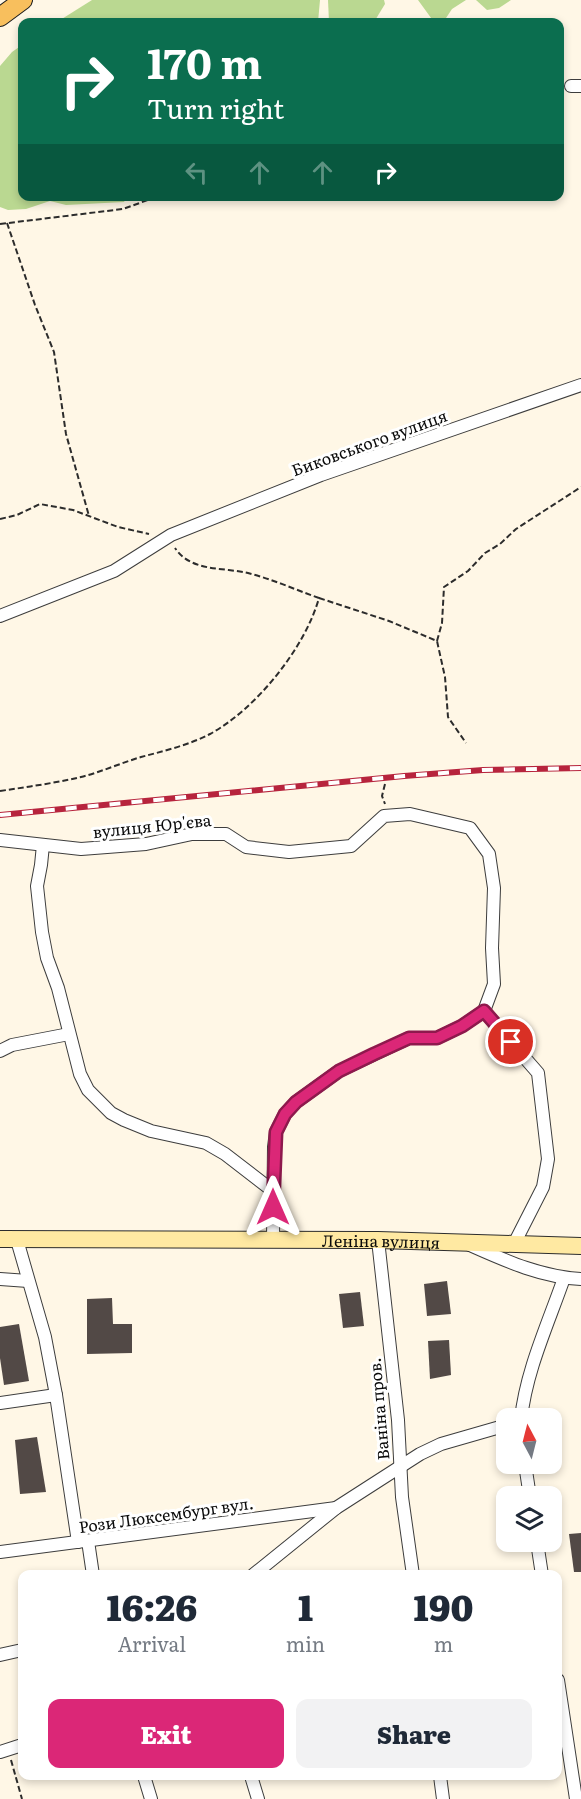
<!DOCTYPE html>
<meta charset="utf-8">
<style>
:root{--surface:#fff;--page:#f2f2f3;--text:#1f2937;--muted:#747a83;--accent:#db2777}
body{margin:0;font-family:Literata,serif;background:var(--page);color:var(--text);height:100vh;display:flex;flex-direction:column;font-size:22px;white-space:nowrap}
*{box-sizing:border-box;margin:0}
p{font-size:20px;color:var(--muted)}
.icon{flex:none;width:33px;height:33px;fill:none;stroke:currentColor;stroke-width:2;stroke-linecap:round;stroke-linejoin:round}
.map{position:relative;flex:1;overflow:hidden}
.side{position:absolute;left:18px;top:1570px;width:544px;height:210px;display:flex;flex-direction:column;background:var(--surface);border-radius:12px;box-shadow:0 3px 9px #0003}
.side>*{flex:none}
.top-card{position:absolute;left:18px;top:18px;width:546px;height:183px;border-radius:12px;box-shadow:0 3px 9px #0003;background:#0b6e4f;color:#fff;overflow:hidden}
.needle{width:39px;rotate:353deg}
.fabs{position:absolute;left:496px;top:1408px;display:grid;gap:12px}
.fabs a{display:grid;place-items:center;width:66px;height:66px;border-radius:12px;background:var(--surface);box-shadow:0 3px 9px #0003;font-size:30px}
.pin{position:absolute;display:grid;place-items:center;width:51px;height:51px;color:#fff;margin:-26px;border:3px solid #fff;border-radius:50%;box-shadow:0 2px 6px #0007}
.me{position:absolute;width:66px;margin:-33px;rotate:0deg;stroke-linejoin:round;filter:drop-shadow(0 0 4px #0008)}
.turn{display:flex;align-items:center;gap:21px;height:126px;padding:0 30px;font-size:27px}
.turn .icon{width:78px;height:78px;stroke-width:2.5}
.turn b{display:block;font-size:42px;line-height:51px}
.lanes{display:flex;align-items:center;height:57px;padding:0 30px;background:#0003;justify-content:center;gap:30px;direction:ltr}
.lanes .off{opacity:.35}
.eta{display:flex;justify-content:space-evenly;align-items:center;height:102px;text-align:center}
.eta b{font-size:36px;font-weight:800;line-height:42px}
.primary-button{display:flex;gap:12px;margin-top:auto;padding:12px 30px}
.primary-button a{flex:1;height:69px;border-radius:12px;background:var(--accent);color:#fff;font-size:24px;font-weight:800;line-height:69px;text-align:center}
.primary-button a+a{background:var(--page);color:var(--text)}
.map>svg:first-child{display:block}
</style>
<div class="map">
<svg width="581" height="1799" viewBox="0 0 581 1799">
<rect width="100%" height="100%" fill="#fff7e6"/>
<!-- forest -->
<g fill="#bad891">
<path d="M 92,0 L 320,0 L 318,22 L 57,22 Z"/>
<path d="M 328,0 L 384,0 L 385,4 L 374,22 L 329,22 Z"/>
<path d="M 418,0 L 466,0 L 452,9 L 444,21 L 434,22 Z"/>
<path d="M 476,0 L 511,0 L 499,8 L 487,10 Z"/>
<path d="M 22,45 L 22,196 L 127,197 L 124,202 L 66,205 L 50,201 L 26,209 L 8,210 L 0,207 L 0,66 L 12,52 Z"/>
</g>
<!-- building -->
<g fill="#524946">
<path d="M 447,1281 L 451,1314 L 427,1316 L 424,1284 Z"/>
<path d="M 360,1292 L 364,1326 L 343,1328 L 339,1294 Z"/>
<path d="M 112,1298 L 113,1324 L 132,1324 L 132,1353 L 87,1354 L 87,1299 Z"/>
<path d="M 19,1324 L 29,1381 L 4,1385 L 0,1358 L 0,1327 Z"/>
<path d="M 449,1340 L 451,1375 L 430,1379 L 428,1341 Z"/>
<path d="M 37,1437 L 46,1492 L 20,1494 L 15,1440 Z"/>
<path d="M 581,1533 L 581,1572 L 574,1572 L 569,1534 Z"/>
</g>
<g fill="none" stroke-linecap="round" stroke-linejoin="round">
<defs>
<g id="street">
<path d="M 571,86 L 581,86"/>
<path d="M 0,616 L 114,571 L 171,535 L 321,475 L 581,385"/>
<path d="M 0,840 L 81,849 L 146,844 L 192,834 L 226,834 L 246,847 L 289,852 L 351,846 L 384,816 L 410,814 L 470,828 L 489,854 L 494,888 L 492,948 L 494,984 L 484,1011 L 462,1026 L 437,1038 L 409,1038 L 339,1071 L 296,1102 L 285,1114 L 276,1132 L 274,1147 L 273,1239"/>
<path d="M 43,845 L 41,865 L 37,886 L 42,932 L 47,958 L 58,988 L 80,1074 L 88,1090 L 111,1113 L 124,1120 L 151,1131 L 206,1143 L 225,1154 L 273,1191"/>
<path d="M 484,1011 L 538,1073 L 548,1159 L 543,1187 L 514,1244"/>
<path d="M 0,1051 L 12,1045 L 69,1034"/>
<path d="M 17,1240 L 45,1337 L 56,1395 L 78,1542"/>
<path d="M 378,1240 L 398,1420 L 402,1497 L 413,1575"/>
<path d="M 470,1245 C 506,1261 541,1277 581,1279"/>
<path d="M 0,1279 L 28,1281"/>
<path d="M 0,1403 L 56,1395"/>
<path d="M 521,1419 C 526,1371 548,1324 564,1278"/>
<path d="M 525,1464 L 530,1497"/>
<path d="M 88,1541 L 93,1575"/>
<path d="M 537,1542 L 542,1575"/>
<path d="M 0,1552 L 336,1508"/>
<path d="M 253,1575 L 336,1508 L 420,1454 L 441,1444 L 507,1425"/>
<path d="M 0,1655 L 22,1650"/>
<path d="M 558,1680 L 576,1799"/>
<path d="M 0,1752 L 22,1745"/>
<path d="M 144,1776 L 151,1799"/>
<path d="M 251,1776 L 258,1799"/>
<path d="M 440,1776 L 443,1799"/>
</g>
<g id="secondary">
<path id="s1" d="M 0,1239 L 378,1240 L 581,1246"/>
</g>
<path id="primary" d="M 0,17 L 23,0"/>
</defs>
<!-- street casing -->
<use href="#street" stroke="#3d3d3d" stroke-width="14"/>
<!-- secondary casing -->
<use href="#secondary" stroke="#2c2c2c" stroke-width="18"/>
<!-- primary casing -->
<use href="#primary" stroke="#1b1b1b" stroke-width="20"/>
<!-- path -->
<g stroke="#2c2c2c" stroke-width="2" stroke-dasharray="6 3" stroke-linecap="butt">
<path d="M 7,223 L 35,305 L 54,352 L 66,434 L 89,516"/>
<path d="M 0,224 L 123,209 L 159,196"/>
<path d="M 0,519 L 17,515 L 40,504 L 73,510 L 118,527 L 149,534"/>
<path d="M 319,598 L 389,621 L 437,641 L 445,677 L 448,717 L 466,743"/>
<path d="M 437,641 L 442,623 L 444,587 L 468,571 L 485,553 L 500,544 L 516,529 L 581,487"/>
<path d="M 385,784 L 382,796 L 385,804"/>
<path d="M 0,791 C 27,787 55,783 81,777 C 101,772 121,763 141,757 C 164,751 189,745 210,734 C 256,709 305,648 319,598 C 296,590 272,579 248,573 C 222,567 191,572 175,548"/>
<path d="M 11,1760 L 22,1799"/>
</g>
<!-- street -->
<use href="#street" stroke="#fff" stroke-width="12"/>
<!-- secondary -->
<use href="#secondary" stroke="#ffe9a2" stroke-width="16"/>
<!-- primary -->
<use href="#primary" stroke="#f8bf5d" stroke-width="18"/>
<defs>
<path id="rail" d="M 0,815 L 404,776 L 483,770 L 581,768"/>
</defs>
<!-- rail casing -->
<use href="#rail" stroke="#b7243d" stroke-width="6"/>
<!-- rail -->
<use href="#rail" stroke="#fff" stroke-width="4" stroke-dasharray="11" stroke-linecap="butt"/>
</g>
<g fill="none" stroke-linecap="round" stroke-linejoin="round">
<defs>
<path id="route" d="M 273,1207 L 276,1132 L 285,1114 L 296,1102 L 339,1071 L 374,1054 L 409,1038 L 437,1038 L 462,1026 L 484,1011 L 511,1042"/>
</defs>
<!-- route casing -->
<use href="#route" stroke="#8e194d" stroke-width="15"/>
<!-- route -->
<use href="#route" stroke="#db2777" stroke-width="10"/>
</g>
<g text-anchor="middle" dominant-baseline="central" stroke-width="6" stroke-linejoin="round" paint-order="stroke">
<!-- street labels -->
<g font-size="16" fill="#0a0a0a" stroke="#fff">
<text transform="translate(369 442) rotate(-20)">Биковського вулиця</text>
<text transform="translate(152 825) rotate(-6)">вулиця Юр'єва</text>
<text stroke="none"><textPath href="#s1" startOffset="381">Леніна вулиця</textPath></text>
<text transform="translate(378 1409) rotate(-95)">Ваніна пров.</text>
<text transform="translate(166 1514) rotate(-8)">Рози Люксембург вул.</text>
</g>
</g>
</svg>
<div class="fabs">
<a><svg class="needle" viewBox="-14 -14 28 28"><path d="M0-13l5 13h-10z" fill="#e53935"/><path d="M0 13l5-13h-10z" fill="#747a83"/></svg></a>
<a><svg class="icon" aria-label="layers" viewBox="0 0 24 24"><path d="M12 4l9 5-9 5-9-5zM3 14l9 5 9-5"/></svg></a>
</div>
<div class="pin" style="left:511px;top:1042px;background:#d93025"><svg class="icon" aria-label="arrive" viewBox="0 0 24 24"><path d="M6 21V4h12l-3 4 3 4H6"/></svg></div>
<svg class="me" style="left:273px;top:1207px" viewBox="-20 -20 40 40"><path d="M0-17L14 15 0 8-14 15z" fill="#db2777" stroke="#fff" stroke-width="4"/></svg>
<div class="top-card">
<div class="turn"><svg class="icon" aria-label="right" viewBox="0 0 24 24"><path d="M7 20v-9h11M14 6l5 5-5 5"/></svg><div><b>170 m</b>Turn right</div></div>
<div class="lanes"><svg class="icon off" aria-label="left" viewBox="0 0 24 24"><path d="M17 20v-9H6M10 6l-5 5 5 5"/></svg><svg class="icon off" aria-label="ahead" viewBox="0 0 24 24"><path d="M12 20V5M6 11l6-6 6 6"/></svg><svg class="icon off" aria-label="ahead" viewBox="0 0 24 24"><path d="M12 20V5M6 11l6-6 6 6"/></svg><svg class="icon" aria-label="right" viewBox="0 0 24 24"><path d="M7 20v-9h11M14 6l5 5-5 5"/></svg></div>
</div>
<section class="side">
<div class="eta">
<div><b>16:26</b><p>Arrival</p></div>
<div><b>1</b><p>min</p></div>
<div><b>190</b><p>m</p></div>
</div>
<div class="primary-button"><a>Exit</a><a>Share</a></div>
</section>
</div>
